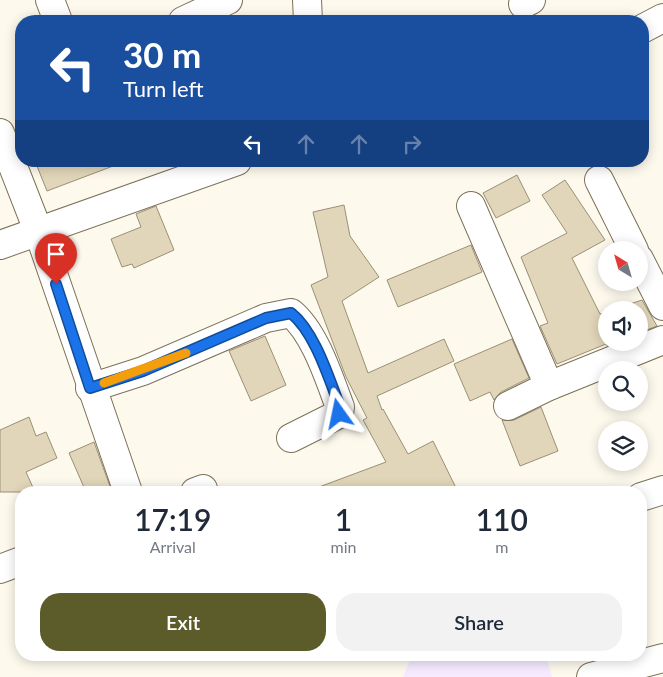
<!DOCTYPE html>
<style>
:root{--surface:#fff;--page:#f2f2f3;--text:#1f2937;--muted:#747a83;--accent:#5b5c29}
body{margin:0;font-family:Lato,sans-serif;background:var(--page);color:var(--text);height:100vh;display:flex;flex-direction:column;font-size:19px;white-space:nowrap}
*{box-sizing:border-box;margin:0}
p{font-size:16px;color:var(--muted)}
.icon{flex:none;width:28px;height:28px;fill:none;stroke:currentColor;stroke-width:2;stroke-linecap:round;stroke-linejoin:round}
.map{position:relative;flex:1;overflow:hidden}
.sheet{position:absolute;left:15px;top:486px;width:632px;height:175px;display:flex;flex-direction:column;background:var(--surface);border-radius:20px;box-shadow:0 2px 12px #0003}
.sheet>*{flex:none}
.top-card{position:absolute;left:15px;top:15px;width:634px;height:152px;border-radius:20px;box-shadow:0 2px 12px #0003;background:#1a4fa0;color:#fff;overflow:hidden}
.needle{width:32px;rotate:323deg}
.controls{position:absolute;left:598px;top:241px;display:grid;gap:10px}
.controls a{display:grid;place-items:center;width:50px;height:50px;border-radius:50%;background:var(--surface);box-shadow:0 2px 12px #0003;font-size:25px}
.pin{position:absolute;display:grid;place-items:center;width:42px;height:42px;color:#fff;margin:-51px -21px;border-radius:50% 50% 50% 0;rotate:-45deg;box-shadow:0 0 5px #0007}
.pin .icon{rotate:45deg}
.me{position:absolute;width:55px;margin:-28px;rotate:348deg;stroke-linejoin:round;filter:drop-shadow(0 0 4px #0008)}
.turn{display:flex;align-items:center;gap:18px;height:105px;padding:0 25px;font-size:22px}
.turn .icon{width:65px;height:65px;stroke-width:2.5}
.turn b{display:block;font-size:35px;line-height:42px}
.lanes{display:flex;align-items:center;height:48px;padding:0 25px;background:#0003;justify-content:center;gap:25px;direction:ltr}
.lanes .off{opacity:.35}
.eta{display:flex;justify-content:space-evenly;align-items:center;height:85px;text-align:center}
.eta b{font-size:30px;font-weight:600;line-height:35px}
.cta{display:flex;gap:10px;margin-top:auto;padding:10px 25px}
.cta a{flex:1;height:58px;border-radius:20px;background:var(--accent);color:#fff;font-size:20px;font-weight:600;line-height:58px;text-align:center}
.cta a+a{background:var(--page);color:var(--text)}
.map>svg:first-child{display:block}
</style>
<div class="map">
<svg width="663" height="677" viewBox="0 0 663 677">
<rect width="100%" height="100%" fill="#fdf9ed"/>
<!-- industrial -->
<path fill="#f5eafe" d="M 412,655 L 546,655 L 552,677 L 403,677 Z"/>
<!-- building -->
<g fill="#e1d6b9" stroke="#9b9076">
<path d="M 35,161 L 120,161 L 121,163 L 47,191 Z"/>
<path d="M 517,175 L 530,201 L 496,218 L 483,193 Z"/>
<path d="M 565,180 L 605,240 L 572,258 L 600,314 L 606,312 L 606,342 L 615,342 L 607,346 L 606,344 L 557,364 L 540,326 L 548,323 L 521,257 L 567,233 L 542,195 Z"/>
<path d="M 344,205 L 350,236 L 379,277 L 342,301 L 368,373 L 444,339 L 454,361 L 377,396 L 382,410 L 383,409 L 408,454 L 433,441 L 458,492 L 312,492 L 311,490 L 386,462 L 363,420 L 367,418 L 346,377 L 311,285 L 328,277 L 313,212 Z"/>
<path d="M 156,206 L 174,250 L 134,268 L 132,264 L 122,267 L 111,239 L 141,227 L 136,214 Z"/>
<path d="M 471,245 L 482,272 L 398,307 L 387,280 Z"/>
<path d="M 642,300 L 657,326 L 639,333 L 639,310 L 612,310 Z"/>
<path d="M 265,336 L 286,385 L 251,401 L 229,351 Z"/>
<path d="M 512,339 L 529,378 L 501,392 L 494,400 L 490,392 L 470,401 L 454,364 Z"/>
<path d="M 541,407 L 558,451 L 520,466 L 502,420 L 514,420 Z"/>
<path d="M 29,417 L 36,436 L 46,432 L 57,458 L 26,472 L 35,492 L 0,492 L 0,430 Z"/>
<path d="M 94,442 L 112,492 L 86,492 L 69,453 Z"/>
</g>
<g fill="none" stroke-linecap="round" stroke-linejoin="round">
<defs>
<g id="minor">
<path d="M 50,0 L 58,21"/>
<path d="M 307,0 L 308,21"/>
<path d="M 523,4 L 531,0"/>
<path d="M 183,21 L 228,0"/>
<path d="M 642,29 L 663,18"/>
<path d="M 0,133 L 39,233 L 128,492"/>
<path d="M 599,180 L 634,250"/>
<path d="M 471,206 L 549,386"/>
<path d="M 0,245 L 237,161"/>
<path d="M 639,259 L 663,306"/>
<path d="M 90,388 L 143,371 L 266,318 L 291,313 C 315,333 329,378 340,407 L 339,414 L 291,438"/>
<path d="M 508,406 L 549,386 L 663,340"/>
<path d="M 195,492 L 203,489"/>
<path d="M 641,497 L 663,490"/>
<path d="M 0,569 L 21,561"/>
<path d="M 591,677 L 663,658"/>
</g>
</defs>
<!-- minor casing -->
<use href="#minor" stroke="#7c7258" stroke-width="30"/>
<!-- minor -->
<use href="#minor" stroke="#fff" stroke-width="28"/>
</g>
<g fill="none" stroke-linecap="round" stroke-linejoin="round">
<defs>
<path id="route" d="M 56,284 L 90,388 L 143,371 L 266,318 L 291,313 C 315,332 329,379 340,407 L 339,414"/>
</defs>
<!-- route casing -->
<use href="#route" stroke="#114b97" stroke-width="12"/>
<!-- route -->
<use href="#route" stroke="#1a73e8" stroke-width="9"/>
<!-- slow -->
<path stroke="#f59e0b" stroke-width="9" d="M 104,383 L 186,353"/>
</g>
</svg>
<div class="controls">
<a><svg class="needle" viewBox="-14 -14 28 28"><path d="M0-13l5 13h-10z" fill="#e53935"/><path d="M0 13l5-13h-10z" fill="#747a83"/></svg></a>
<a><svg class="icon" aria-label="sound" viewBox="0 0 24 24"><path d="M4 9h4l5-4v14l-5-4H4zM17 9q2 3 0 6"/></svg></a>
<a><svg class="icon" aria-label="search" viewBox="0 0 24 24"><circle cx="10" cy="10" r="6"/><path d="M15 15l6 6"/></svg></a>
<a><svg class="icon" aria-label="layers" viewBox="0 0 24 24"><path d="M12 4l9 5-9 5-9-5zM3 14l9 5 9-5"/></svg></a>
</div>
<div class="pin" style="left:56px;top:284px;background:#d93025"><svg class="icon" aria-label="arrive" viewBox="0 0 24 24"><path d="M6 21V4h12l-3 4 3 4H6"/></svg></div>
<svg class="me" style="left:339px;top:414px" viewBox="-20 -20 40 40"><path d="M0-17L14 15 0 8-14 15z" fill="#1a73e8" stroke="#fff" stroke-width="4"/></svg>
<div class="top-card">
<div class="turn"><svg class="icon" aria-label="left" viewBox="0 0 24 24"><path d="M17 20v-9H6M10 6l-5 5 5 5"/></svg><div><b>30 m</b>Turn left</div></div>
<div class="lanes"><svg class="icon" aria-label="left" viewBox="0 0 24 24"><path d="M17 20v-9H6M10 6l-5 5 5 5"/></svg><svg class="icon off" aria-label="ahead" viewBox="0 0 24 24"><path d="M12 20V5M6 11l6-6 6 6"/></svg><svg class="icon off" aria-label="ahead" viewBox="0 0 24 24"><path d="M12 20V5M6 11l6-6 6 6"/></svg><svg class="icon off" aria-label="right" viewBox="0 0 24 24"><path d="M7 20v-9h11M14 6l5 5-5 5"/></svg></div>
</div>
<section class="sheet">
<div class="eta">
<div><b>17:19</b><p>Arrival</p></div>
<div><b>1</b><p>min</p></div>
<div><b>110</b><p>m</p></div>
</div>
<div class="cta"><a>Exit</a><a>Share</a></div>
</section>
</div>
